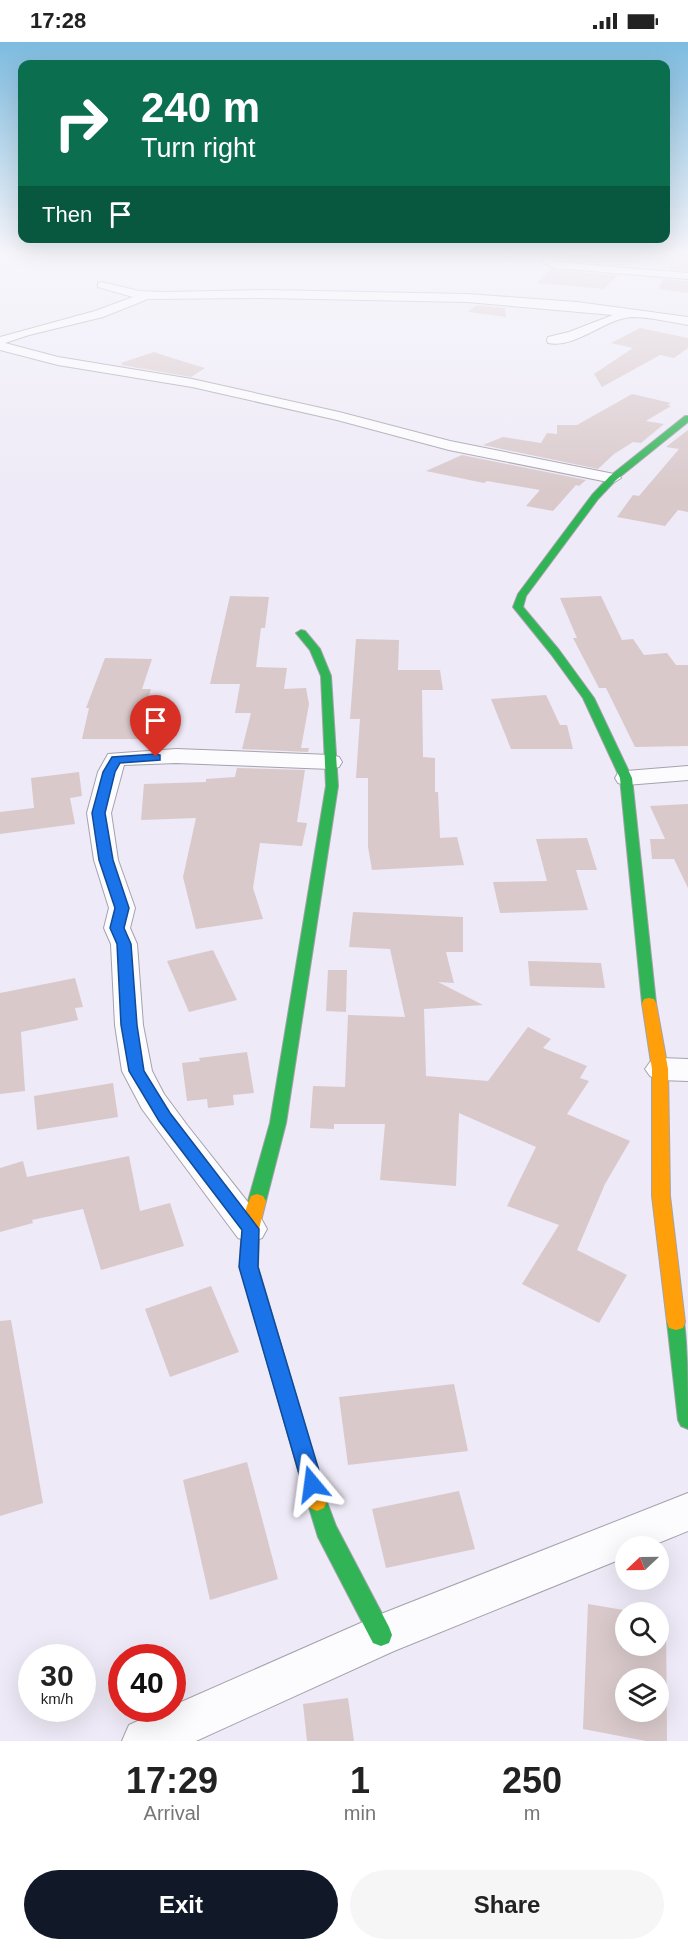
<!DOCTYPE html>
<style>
:root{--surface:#fff;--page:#f6f6f6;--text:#222;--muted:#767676;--accent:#111827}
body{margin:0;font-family:Helvetica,sans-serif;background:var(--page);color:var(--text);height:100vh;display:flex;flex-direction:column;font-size:22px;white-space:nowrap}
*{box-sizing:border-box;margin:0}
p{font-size:20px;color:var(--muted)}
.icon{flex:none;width:33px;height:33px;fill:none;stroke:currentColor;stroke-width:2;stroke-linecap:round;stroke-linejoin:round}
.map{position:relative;height:1699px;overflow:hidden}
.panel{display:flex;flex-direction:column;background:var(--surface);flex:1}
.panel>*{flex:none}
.banner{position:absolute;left:18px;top:18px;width:652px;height:183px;border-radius:12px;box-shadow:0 6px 24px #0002;background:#0b6e4f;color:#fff;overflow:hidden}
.needle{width:39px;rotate:248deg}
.tools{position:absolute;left:615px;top:1494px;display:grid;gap:12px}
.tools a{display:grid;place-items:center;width:54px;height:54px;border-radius:50%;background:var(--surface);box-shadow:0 6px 24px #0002;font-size:30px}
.speed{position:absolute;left:18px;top:1602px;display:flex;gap:12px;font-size:30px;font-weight:700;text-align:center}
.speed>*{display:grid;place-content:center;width:78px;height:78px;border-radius:50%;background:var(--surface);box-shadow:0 6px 24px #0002;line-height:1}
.speed small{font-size:15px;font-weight:400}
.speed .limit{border:9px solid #d22;background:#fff;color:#111}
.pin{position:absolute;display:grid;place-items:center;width:51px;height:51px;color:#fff;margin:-62px -26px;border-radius:50% 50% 50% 0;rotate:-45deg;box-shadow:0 0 6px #0007}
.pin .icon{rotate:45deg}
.me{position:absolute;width:66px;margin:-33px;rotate:344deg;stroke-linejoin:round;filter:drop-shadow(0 0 4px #0008)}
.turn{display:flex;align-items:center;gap:21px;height:126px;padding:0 24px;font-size:27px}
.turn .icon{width:78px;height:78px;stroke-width:2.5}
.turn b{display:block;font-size:42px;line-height:51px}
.then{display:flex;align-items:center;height:57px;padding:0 24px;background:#0003;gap:12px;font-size:22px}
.eta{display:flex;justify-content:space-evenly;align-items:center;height:102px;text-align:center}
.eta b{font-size:36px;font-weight:800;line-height:42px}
.primary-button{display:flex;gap:12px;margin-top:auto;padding:12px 24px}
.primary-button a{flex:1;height:69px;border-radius:36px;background:var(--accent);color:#fff;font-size:24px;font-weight:800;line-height:69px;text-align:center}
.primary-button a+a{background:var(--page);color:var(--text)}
.status{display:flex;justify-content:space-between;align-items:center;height:42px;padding:0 30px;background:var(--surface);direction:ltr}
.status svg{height:16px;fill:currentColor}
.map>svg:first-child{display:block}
</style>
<div class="status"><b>17:28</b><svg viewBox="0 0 49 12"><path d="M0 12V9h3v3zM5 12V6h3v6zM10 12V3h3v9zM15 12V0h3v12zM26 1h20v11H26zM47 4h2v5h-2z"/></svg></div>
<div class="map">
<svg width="688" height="1699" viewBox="0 0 688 1699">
<rect width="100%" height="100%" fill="#eeeaf7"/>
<!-- building -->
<g fill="#d9c9cb" fill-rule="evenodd">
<path d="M 566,211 L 579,211 L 634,217 L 628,224 L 559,218 Z"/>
<path d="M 676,211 L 688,211 L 688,229 L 668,227 Z"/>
<path d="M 551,226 L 555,228 L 618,233 L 604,247 L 537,241 Z"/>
<path d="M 663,237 L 688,239 L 688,251 L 658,247 Z"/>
<path d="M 477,263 L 505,266 L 506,275 L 467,270 Z"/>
<path d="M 640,286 L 688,296 L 688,306 L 674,316 L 660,313 L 602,345 L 594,332 L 633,306 L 611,301 Z"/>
<path d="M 154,310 L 172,316 L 205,326 L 191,335 L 121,323 L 123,322 L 121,321 Z"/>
<path d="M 632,352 L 671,361 L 667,363 L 671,364 L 646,379 L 664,382 L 641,401 L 633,400 L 614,412 L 598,427 L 483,403 L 503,395 L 541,401 L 547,391 L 557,392 L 557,383 L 577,383 Z"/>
<path d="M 688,388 L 688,470 L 678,468 L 665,484 L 617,475 L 633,453 L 639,454 L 679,407 L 666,405 Z"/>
<path d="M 462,413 L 586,438 L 579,444 L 576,443 L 553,469 L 526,464 L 540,448 L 487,439 L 484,441 L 426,429 Z"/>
<path d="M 230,554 L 269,555 L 265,586 L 261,586 L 256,625 L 287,626 L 284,647 L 306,646 L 309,662 L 301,706 L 309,706 L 308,710 L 242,707 L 251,671 L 235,671 L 240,642 L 210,642 Z"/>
<path d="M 601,554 L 622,598 L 633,597 L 644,613 L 667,611 L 676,623 L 688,623 L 688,704 L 635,705 L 606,646 L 599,646 L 573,596 L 577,596 L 560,556 Z"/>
<path d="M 356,597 L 399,598 L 398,628 L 440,628 L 443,648 L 422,648 L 423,715 L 435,716 L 435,750 L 438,750 L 440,796 L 457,795 L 464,823 L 372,828 L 368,805 L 368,736 L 356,736 L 360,677 L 350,677 Z"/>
<path d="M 105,616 L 152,617 L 142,647 L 151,647 L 143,675 L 152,675 L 149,697 L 82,697 L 89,666 L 86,666 Z"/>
<path d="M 546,653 L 560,683 L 567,683 L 573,707 L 511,707 L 491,657 Z"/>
<path d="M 237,726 L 305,728 L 297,780 L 307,781 L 302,804 L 260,801 L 253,846 L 263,877 L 196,887 L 183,835 L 196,776 L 141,778 L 144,742 L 206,740 L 206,737 L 235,735 Z"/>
<path d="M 79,730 L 82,754 L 70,756 L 75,782 L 0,792 L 0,770 L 34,766 L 31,736 Z"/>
<path d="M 688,762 L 688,846 L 674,817 L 652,817 L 650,797 L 665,797 L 650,764 Z"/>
<path d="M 587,796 L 597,828 L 576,828 L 588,868 L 500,871 L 493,840 L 547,839 L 536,797 Z"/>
<path d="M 353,870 L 463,875 L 463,910 L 446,910 L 454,941 L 438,940 L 483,963 L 424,967 L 426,1034 L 488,1039 L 528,985 L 551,997 L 543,1006 L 587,1024 L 580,1036 L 589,1039 L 567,1072 L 630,1099 L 605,1142 L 577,1208 L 627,1233 L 599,1281 L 522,1242 L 559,1183 L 507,1164 L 536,1105 L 459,1071 L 456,1144 L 380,1138 L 385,1082 L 334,1082 L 334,1087 L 310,1086 L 313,1044 L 345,1045 L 348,973 L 405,975 L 390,907 L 349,905 Z"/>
<path d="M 213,908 L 237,958 L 189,970 L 167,919 Z"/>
<path d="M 528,919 L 601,921 L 605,946 L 530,944 Z"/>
<path d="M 328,928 L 347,928 L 346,970 L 326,969 Z"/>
<path d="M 75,936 L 83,965 L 75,966 L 78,978 L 21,990 L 25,1049 L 0,1052 L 0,951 Z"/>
<path d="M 247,1010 L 254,1051 L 233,1053 L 234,1063 L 208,1066 L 207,1057 L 187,1059 L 182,1021 L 200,1019 L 199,1016 Z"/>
<path d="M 113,1041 L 118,1075 L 37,1088 L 34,1054 Z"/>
<path d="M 129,1114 L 140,1169 L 170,1161 L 184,1204 L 101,1228 L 83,1167 L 32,1178 L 33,1181 L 0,1190 L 0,1126 L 23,1119 L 27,1135 Z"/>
<path d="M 211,1244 L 239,1310 L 170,1335 L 145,1267 Z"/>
<path d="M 11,1278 L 43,1461 L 0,1474 L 0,1279 Z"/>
<path d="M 454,1342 L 468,1409 L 348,1423 L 339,1355 Z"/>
<path d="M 247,1420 L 278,1537 L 210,1558 L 183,1438 Z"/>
<path d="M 459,1449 L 475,1507 L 386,1526 L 372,1467 Z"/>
<path d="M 588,1562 L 635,1570 L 626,1570 L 626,1604 L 658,1604 L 658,1575 L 666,1576 L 667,1699 L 646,1699 L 583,1687 ZM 626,1636 L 658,1636 L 658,1670 L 626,1670 Z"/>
<path d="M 348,1656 L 354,1699 L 307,1699 L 303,1662 Z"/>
</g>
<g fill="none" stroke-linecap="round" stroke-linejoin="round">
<defs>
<g id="street">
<path d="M 547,211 L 557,211 L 553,219 L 557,220 L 688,231 L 688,237 L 555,226 L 542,220 Z"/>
<path d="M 102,240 L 139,249 L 163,250 L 264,248 L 467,252 L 577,260 L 688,275 L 688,283 C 670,280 650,275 632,275 C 606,276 575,307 548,301 L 547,298 L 548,295 L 569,290 L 613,273 L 467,260 L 264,256 L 148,257 L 103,275 L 29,293 L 5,301 L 58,315 L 192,337 L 339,370 L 450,399 L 619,433 L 621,436 L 613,441 L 449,408 L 337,378 L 192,345 L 58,323 L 0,308 L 0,295 L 95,269 L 133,255 L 98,245 L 98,241 Z"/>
<path d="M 176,707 L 331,713 L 339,715 L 342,720 L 339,725 L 331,727 L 176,721 L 124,723 L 111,771 L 118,818 L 135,866 L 130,886 L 137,902 L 143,983 L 152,1029 L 164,1052 L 187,1083 L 262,1178 L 267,1187 L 262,1196 L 250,1200 L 238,1196 L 142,1067 L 122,1029 L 115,983 L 111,902 L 104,886 L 109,866 L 94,818 L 87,771 L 98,730 L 108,712 Z"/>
<path d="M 688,724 L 688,738 L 626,743 L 618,741 L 615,736 L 618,731 L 626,729 Z"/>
<path d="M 660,1016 L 688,1017 L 688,1039 L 660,1038 L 650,1034 L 645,1027 L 650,1020 Z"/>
<path d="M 688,1451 L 688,1489 L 651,1504 L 626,1504 L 626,1515 L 394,1609 L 196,1699 L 122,1699 L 129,1683 L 166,1666 L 172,1666 L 172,1664 L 381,1572 Z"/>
</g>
<g id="fast">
<path d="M 685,374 L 688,374 L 688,380 L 616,438 L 598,457 L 526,554 L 523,565 L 559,608 L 594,656 L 632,736 L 656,961 L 654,965 L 644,965 L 642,961 L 620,736 L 583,656 L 551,612 L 513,565 L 518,552 L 592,453 L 610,434 Z"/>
<path d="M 301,588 L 305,589 L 320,607 L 331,634 L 338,744 L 286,1081 L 266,1159 L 263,1164 L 257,1166 L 251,1164 L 248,1159 L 270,1081 L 326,744 L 321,634 L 310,608 L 296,591 Z"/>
<path d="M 676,1272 L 683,1274 C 688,1298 688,1359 688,1387 L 681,1384 L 678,1378 L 667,1280 L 669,1274 Z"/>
<path d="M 317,1449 L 324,1452 L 336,1484 L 389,1585 L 392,1593 L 389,1601 L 381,1604 L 373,1601 L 318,1495 L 307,1459 L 310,1452 Z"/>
</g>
<g id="slow">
<path d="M 649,956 L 654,957 L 656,961 L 668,1027 L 670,1154 L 685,1280 L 683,1286 L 676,1288 L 669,1286 L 667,1280 L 652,1154 L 652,1027 L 642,961 L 644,957 Z"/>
<path d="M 257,1152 L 263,1154 L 266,1159 L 259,1187 L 258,1225 L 327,1459 L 324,1466 L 317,1469 L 310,1466 L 307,1459 L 240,1225 C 241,1201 240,1176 251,1154 Z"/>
</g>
</defs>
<!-- street casing -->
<use href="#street" stroke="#a5a2ac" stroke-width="2"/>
<!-- fast casing -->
<use href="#fast" stroke="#a5a2ac" stroke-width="2"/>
<!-- slow casing -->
<use href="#slow" stroke="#a5a2ac" stroke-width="2"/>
<!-- street -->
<use href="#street" fill="#fcfcfe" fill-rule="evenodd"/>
<!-- fast -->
<use href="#fast" fill="#30b455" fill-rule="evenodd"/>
<!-- slow -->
<use href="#slow" fill="#ff9f0a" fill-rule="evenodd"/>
</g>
<!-- sky -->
<linearGradient id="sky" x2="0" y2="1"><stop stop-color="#7dbbdf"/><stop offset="0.47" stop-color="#f7f6fb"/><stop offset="1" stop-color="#f7f6fb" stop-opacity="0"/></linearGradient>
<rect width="688" height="449" fill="url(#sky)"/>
<!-- route -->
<path fill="#1a73e8" stroke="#114b97" stroke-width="1.5" d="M 156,712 L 160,713 L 160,718 L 120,721 L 115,730 L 105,771 L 113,818 L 129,866 L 124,886 L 131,902 L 137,983 L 144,1029 L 170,1071 L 259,1187 L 258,1225 L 323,1442 L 320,1449 L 312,1452 L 305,1449 L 302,1442 L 239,1225 L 242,1188 L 159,1079 L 129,1029 L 121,983 L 117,902 L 110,886 L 115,866 L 99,818 L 92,771 L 103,730 L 112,715 Z"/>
</svg>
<div class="tools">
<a><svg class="needle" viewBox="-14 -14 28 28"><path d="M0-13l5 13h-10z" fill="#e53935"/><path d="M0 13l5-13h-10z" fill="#767676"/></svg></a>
<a><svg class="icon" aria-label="search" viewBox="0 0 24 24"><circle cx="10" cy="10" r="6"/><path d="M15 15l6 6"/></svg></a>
<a><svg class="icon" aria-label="layers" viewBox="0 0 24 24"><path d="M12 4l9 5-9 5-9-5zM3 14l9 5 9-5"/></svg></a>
</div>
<div class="speed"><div>30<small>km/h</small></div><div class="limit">40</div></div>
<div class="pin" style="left:156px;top:715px;background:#d93025"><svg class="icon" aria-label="arrive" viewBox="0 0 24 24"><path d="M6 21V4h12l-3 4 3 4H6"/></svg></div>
<svg class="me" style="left:312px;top:1442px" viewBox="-20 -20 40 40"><path d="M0-17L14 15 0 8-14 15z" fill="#1a73e8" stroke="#fff" stroke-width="4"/></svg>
<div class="banner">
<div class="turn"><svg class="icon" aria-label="right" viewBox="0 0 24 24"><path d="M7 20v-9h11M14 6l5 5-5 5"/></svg><div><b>240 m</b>Turn right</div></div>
<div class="then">Then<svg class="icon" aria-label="arrive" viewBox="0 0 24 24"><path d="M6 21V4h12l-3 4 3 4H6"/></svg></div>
</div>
</div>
<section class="panel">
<div class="eta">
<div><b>17:29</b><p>Arrival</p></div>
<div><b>1</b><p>min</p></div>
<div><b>250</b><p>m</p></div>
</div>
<div class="primary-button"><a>Exit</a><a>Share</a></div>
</section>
